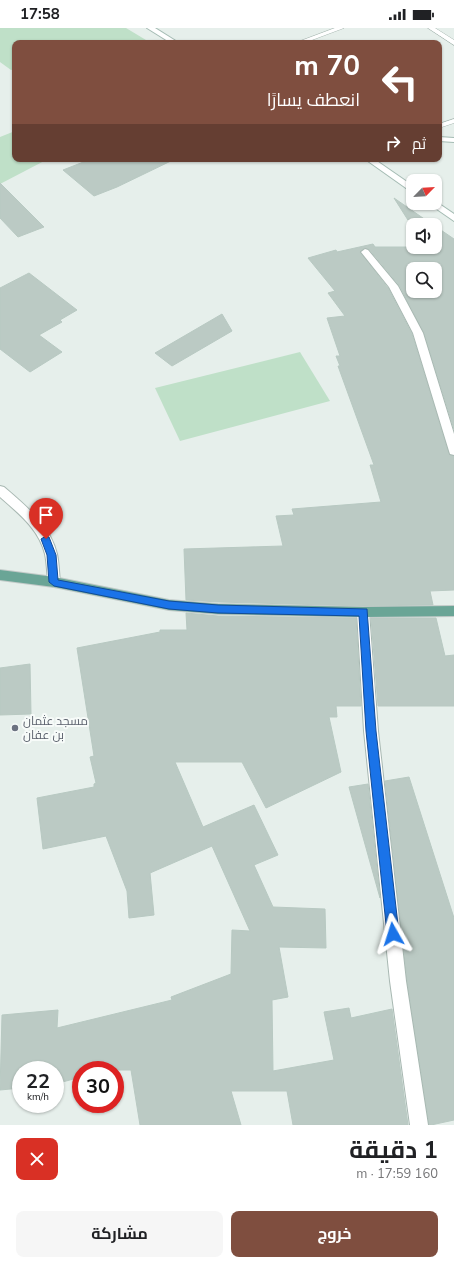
<!DOCTYPE html>
<html lang="ar">
<meta charset="utf-8">
<style>
:root{--surface:#fff;--page:#f6f6f6;--text:#202124;--muted:#757577;--accent:#7f4e3f}
body{margin:0;font-family:"Nunito Sans",Cairo,sans-serif;background:var(--page);color:var(--text);direction:rtl;height:100vh;display:flex;flex-direction:column;font-size:15px;white-space:nowrap}
*{box-sizing:border-box;margin:0}
p{font-size:13px;color:var(--muted)}
.icon{flex:none;width:22px;height:22px;fill:none;stroke:currentColor;stroke-width:2;stroke-linecap:round;stroke-linejoin:round}
.map{position:relative;height:1097px;overflow:hidden;direction:ltr}
.side{display:flex;flex-direction:column;background:var(--surface);flex:1}
.side>*{flex:none}
.hud{position:absolute;left:12px;top:12px;width:430px;height:122px;border-radius:8px;box-shadow:0 1px 3px #0004;direction:rtl;background:#7f4e3f;color:#fff;overflow:hidden}
.needle{width:26px;rotate:66deg}
.buttons{position:absolute;left:406px;top:146px;display:grid;gap:8px}
.buttons a{display:grid;place-items:center;width:36px;height:36px;border-radius:8px;background:var(--surface);box-shadow:0 1px 3px #0004;font-size:20px}
.speed{position:absolute;left:12px;top:1033px;display:flex;gap:8px;font-size:20px;font-weight:700;text-align:center}
.speed>*{display:grid;place-content:center;width:52px;height:52px;border-radius:50%;background:var(--surface);box-shadow:0 1px 3px #0004;line-height:1}
.speed small{font-size:10px;font-weight:400}
.speed .limit{border:6px solid #d22;background:#fff;color:#111}
.pin{position:absolute;display:grid;place-items:center;width:34px;height:34px;color:#fff;margin:-41px -17px;border-radius:50% 50% 50% 0;rotate:-45deg;box-shadow:0 0 4px #0007}
.pin .icon{rotate:45deg}
.me{position:absolute;width:44px;margin:-22px;rotate:354deg;stroke-linejoin:round;filter:drop-shadow(0 0 3px #0008)}
.turn{display:flex;align-items:center;gap:14px;height:84px;padding:0 16px;font-size:18px}
.turn .icon{width:52px;height:52px;stroke-width:2.5}
.turn b{display:block;font-size:28px;line-height:34px}
.then{display:flex;align-items:center;height:38px;padding:0 16px;background:#0003;gap:8px;font-size:15px}
.round{display:grid;place-items:center;flex:none;width:42px;height:42px;border-radius:8px;background:var(--page)}
.overview{display:flex;align-items:center;justify-content:space-between;height:68px;padding:0 16px}
h1{font-size:24px;font-weight:700;line-height:30px}
.primary-button{display:flex;gap:8px;margin-top:auto;padding:8px 16px}
.primary-button a{flex:1;height:46px;border-radius:8px;background:var(--accent);color:#fff;font-size:16px;font-weight:700;line-height:46px;text-align:center}
.primary-button a+a{background:var(--page);color:var(--text)}
.status{display:flex;justify-content:space-between;align-items:center;height:28px;padding:0 20px;background:var(--surface);direction:ltr}
.status svg{height:11px;fill:currentColor}
.map>svg:first-child{display:block}
</style>
<div class="status"><b>17:58</b><svg viewBox="0 0 49 12"><path d="M0 12V9h3v3zM5 12V6h3v6zM10 12V3h3v9zM15 12V0h3v12zM26 1h20v11H26zM47 4h2v5h-2z"/></svg></div>
<div class="map">
<svg width="454" height="1097" viewBox="0 0 454 1097">
<rect width="100%" height="100%" fill="#e6efeb"/>
<!-- green -->
<g fill="#bfe0c8">
<path d="M 0,0 L 126,0 L 151,15 L 15,15 L 15,41 L 11,42 L 0,34 Z"/>
<path d="M 15,103 L 15,131 L 48,131 L 0,156 L 0,109 Z"/>
<path d="M 300,324 L 330,373 L 180,413 L 155,360 Z"/>
</g>
<!-- building -->
<g fill="#bbcac4" stroke="#b8c9c2" fill-rule="evenodd">
<path d="M 91,131 L 175,131 L 117,159 L 94,168 L 63,142 Z"/>
<path d="M 0,155 L 44,199 L 18,209 L 0,190 Z"/>
<path d="M 394,170 L 433,197 L 413,197 L 413,200 Z"/>
<path d="M 435,198 L 454,211 L 454,401 L 424,305 L 399,257 L 369,221 L 364,220 L 360,224 L 388,260 L 412,306 L 449,426 L 454,428 L 454,562 L 430,563 L 433,577 L 363,578 L 218,574 L 186,572 L 184,521 L 283,518 L 276,488 L 294,487 L 292,481 L 381,474 L 370,437 L 374,437 L 338,338 L 340,338 L 336,328 L 340,328 L 327,290 L 345,288 L 328,265 L 335,263 L 308,230 L 336,222 L 337,224 L 373,216 L 375,219 L 435,219 ZM 413,241 L 435,241 L 435,263 L 413,263 Z"/>
<path d="M 29,245 L 77,282 L 60,292 L 62,294 L 39,307 L 62,324 L 30,344 L 0,321 L 0,260 Z"/>
<path d="M 222,286 L 232,303 L 172,338 L 155,325 Z"/>
<path d="M 186,585 L 218,588 L 356,590 L 361,678 L 336,678 L 337,689 L 329,689 L 341,744 L 266,780 L 242,734 L 175,734 L 203,799 L 254,777 L 278,827 L 254,837 L 273,879 L 325,881 L 326,920 L 279,919 L 288,969 L 272,972 L 273,1043 L 334,1032 L 324,984 L 349,980 L 351,990 L 392,981 L 408,1097 L 293,1097 L 287,1063 L 231,1063 L 241,1097 L 140,1097 L 131,1042 L 81,1042 L 81,1049 L 55,1056 L 55,1042 L 21,1042 L 21,1060 L 0,1062 L 2,987 L 58,982 L 57,1000 L 172,972 L 171,969 L 231,946 L 232,902 L 250,903 L 212,818 L 150,845 L 154,887 L 129,890 L 127,863 L 106,808 L 43,821 L 37,770 L 94,759 L 94,756 L 96,755 L 90,729 L 94,728 L 77,620 L 160,604 L 160,602 L 187,602 Z"/>
<path d="M 371,590 L 436,590 L 445,628 L 454,627 L 454,678 L 378,678 Z"/>
<path d="M 30,636 L 31,686 L 0,687 L 0,640 Z"/>
<path d="M 409,749 L 454,890 L 454,1092 L 431,1097 L 429,1097 L 407,953 L 385,753 Z"/>
<path d="M 368,756 L 380,870 L 349,759 Z"/>
</g>
<g fill="none" stroke-linecap="round" stroke-linejoin="round">
<defs>
<g id="lane">
<path d="M 335,0 L 344,0 L 304,15 L 295,15 Z"/>
<path d="M 428,0 L 435,0 L 454,12 L 454,17 Z"/>
<path d="M 454,91 L 454,95 L 439,100 L 439,96 Z"/>
</g>
<g id="street">
<path d="M 365,221 L 368,222 L 398,258 L 423,305 L 454,406 L 454,427 L 450,426 L 449,423 L 413,305 L 389,259 L 361,224 Z"/>
<path d="M 0,458 L 4,459 C 26,478 50,497 57,526 C 59,535 59,545 60,554 L 58,557 L 54,559 L 50,557 L 48,554 C 47,545 47,535 45,526 C 39,501 18,485 0,469 Z"/>
<path d="M 363,579 L 367,580 L 369,584 L 378,703 L 406,953 L 428,1097 L 410,1097 L 390,953 L 364,703 L 357,584 L 359,580 Z"/>
</g>
<g id="secondary">
<path d="M 147,0 L 155,0 L 179,15 L 171,15 Z"/>
<path d="M 439,109 L 454,110 L 454,114 L 439,113 Z"/>
<path d="M 365,131 L 374,131 L 413,158 L 413,165 Z"/>
<path d="M 435,173 L 454,186 L 454,193 L 428,175 L 435,175 Z"/>
</g>
<path id="primary" d="M 0,542 L 54,549 L 169,572 L 218,576 L 363,579 L 454,578 L 454,588 L 363,589 L 218,586 L 169,582 L 54,559 L 0,552 Z"/>
</defs>
<!-- lane casing -->
<use href="#lane" stroke="#a8b8b2" stroke-width="1"/>
<!-- street casing -->
<use href="#street" stroke="#a8b8b2" stroke-width="2"/>
<!-- secondary casing -->
<use href="#secondary" stroke="#a4bbb3" stroke-width="2"/>
<!-- primary casing -->
<use href="#primary" stroke="#c2cac8" stroke-width="2"/>
<!-- lane -->
<use href="#lane" fill="#fff" fill-rule="evenodd"/>
<!-- street -->
<use href="#street" fill="#fff" fill-rule="evenodd"/>
<!-- secondary -->
<use href="#secondary" fill="#fff" fill-rule="evenodd"/>
<!-- primary -->
<use href="#primary" fill="#6aa596" fill-rule="evenodd"/>
</g>
<!-- route -->
<path fill="#1a73e8" stroke="#114b97" d="M 46,508 L 49,509 L 56,527 L 58,552 L 169,573 L 218,577 L 367,581 L 376,703 L 399,906 L 397,910 L 393,912 L 389,910 L 387,906 L 366,703 L 359,588 L 218,585 L 169,581 L 54,558 L 49,554 L 47,527 L 41,511 Z"/>
<!-- markers -->
<circle fill="#6b7280" stroke="#f7fbf9" stroke-width="1.5" cx="15" cy="700" r="4"/>
<g text-anchor="middle" dominant-baseline="central" stroke-width="4" stroke-linejoin="round" paint-order="stroke">
<!-- worship labels -->
<g font-size="12" fill="#5b616d" stroke="#f7fbf9" text-anchor="start">
<text x="23" y="693">مسجد عثمان<tspan x="23" dy="14">بن عفان</tspan></text>
</g>
</g>
</svg>
<div class="buttons">
<a><svg class="needle" viewBox="-14 -14 28 28"><path d="M0-13l5 13h-10z" fill="#e53935"/><path d="M0 13l5-13h-10z" fill="#757577"/></svg></a>
<a><svg class="icon" aria-label="sound" viewBox="0 0 24 24"><path d="M4 9h4l5-4v14l-5-4H4zM17 9q2 3 0 6"/></svg></a>
<a><svg class="icon" aria-label="search" viewBox="0 0 24 24"><circle cx="10" cy="10" r="6"/><path d="M15 15l6 6"/></svg></a>
</div>
<div class="speed"><div>22<small>km/h</small></div><div class="limit">30</div></div>
<div class="pin" style="left:46px;top:511px;background:#d93025"><svg class="icon" aria-label="arrive" viewBox="0 0 24 24"><path d="M6 21V4h12l-3 4 3 4H6"/></svg></div>
<svg class="me" style="left:393px;top:906px" viewBox="-20 -20 40 40"><path d="M0-17L14 15 0 8-14 15z" fill="#1a73e8" stroke="#fff" stroke-width="4"/></svg>
<div class="hud">
<div class="turn"><svg class="icon" aria-label="left" viewBox="0 0 24 24"><path d="M17 20v-9H6M10 6l-5 5 5 5"/></svg><div><b>70 m</b>انعطف يسارًا</div></div>
<div class="then">ثم<svg class="icon" aria-label="right" viewBox="0 0 24 24"><path d="M7 20v-9h11M14 6l5 5-5 5"/></svg></div>
</div>
</div>
<section class="side">
<div class="overview"><div><h1>1 دقيقة</h1><p>160 m · 17:59</p></div><a class="round" style="background:#d93025;color:#fff"><svg class="icon" aria-label="close" viewBox="0 0 24 24"><path d="M6 6l12 12M18 6L6 18"/></svg></a></div>
<div class="primary-button"><a>خروج</a><a>مشاركة</a></div>
</section>
